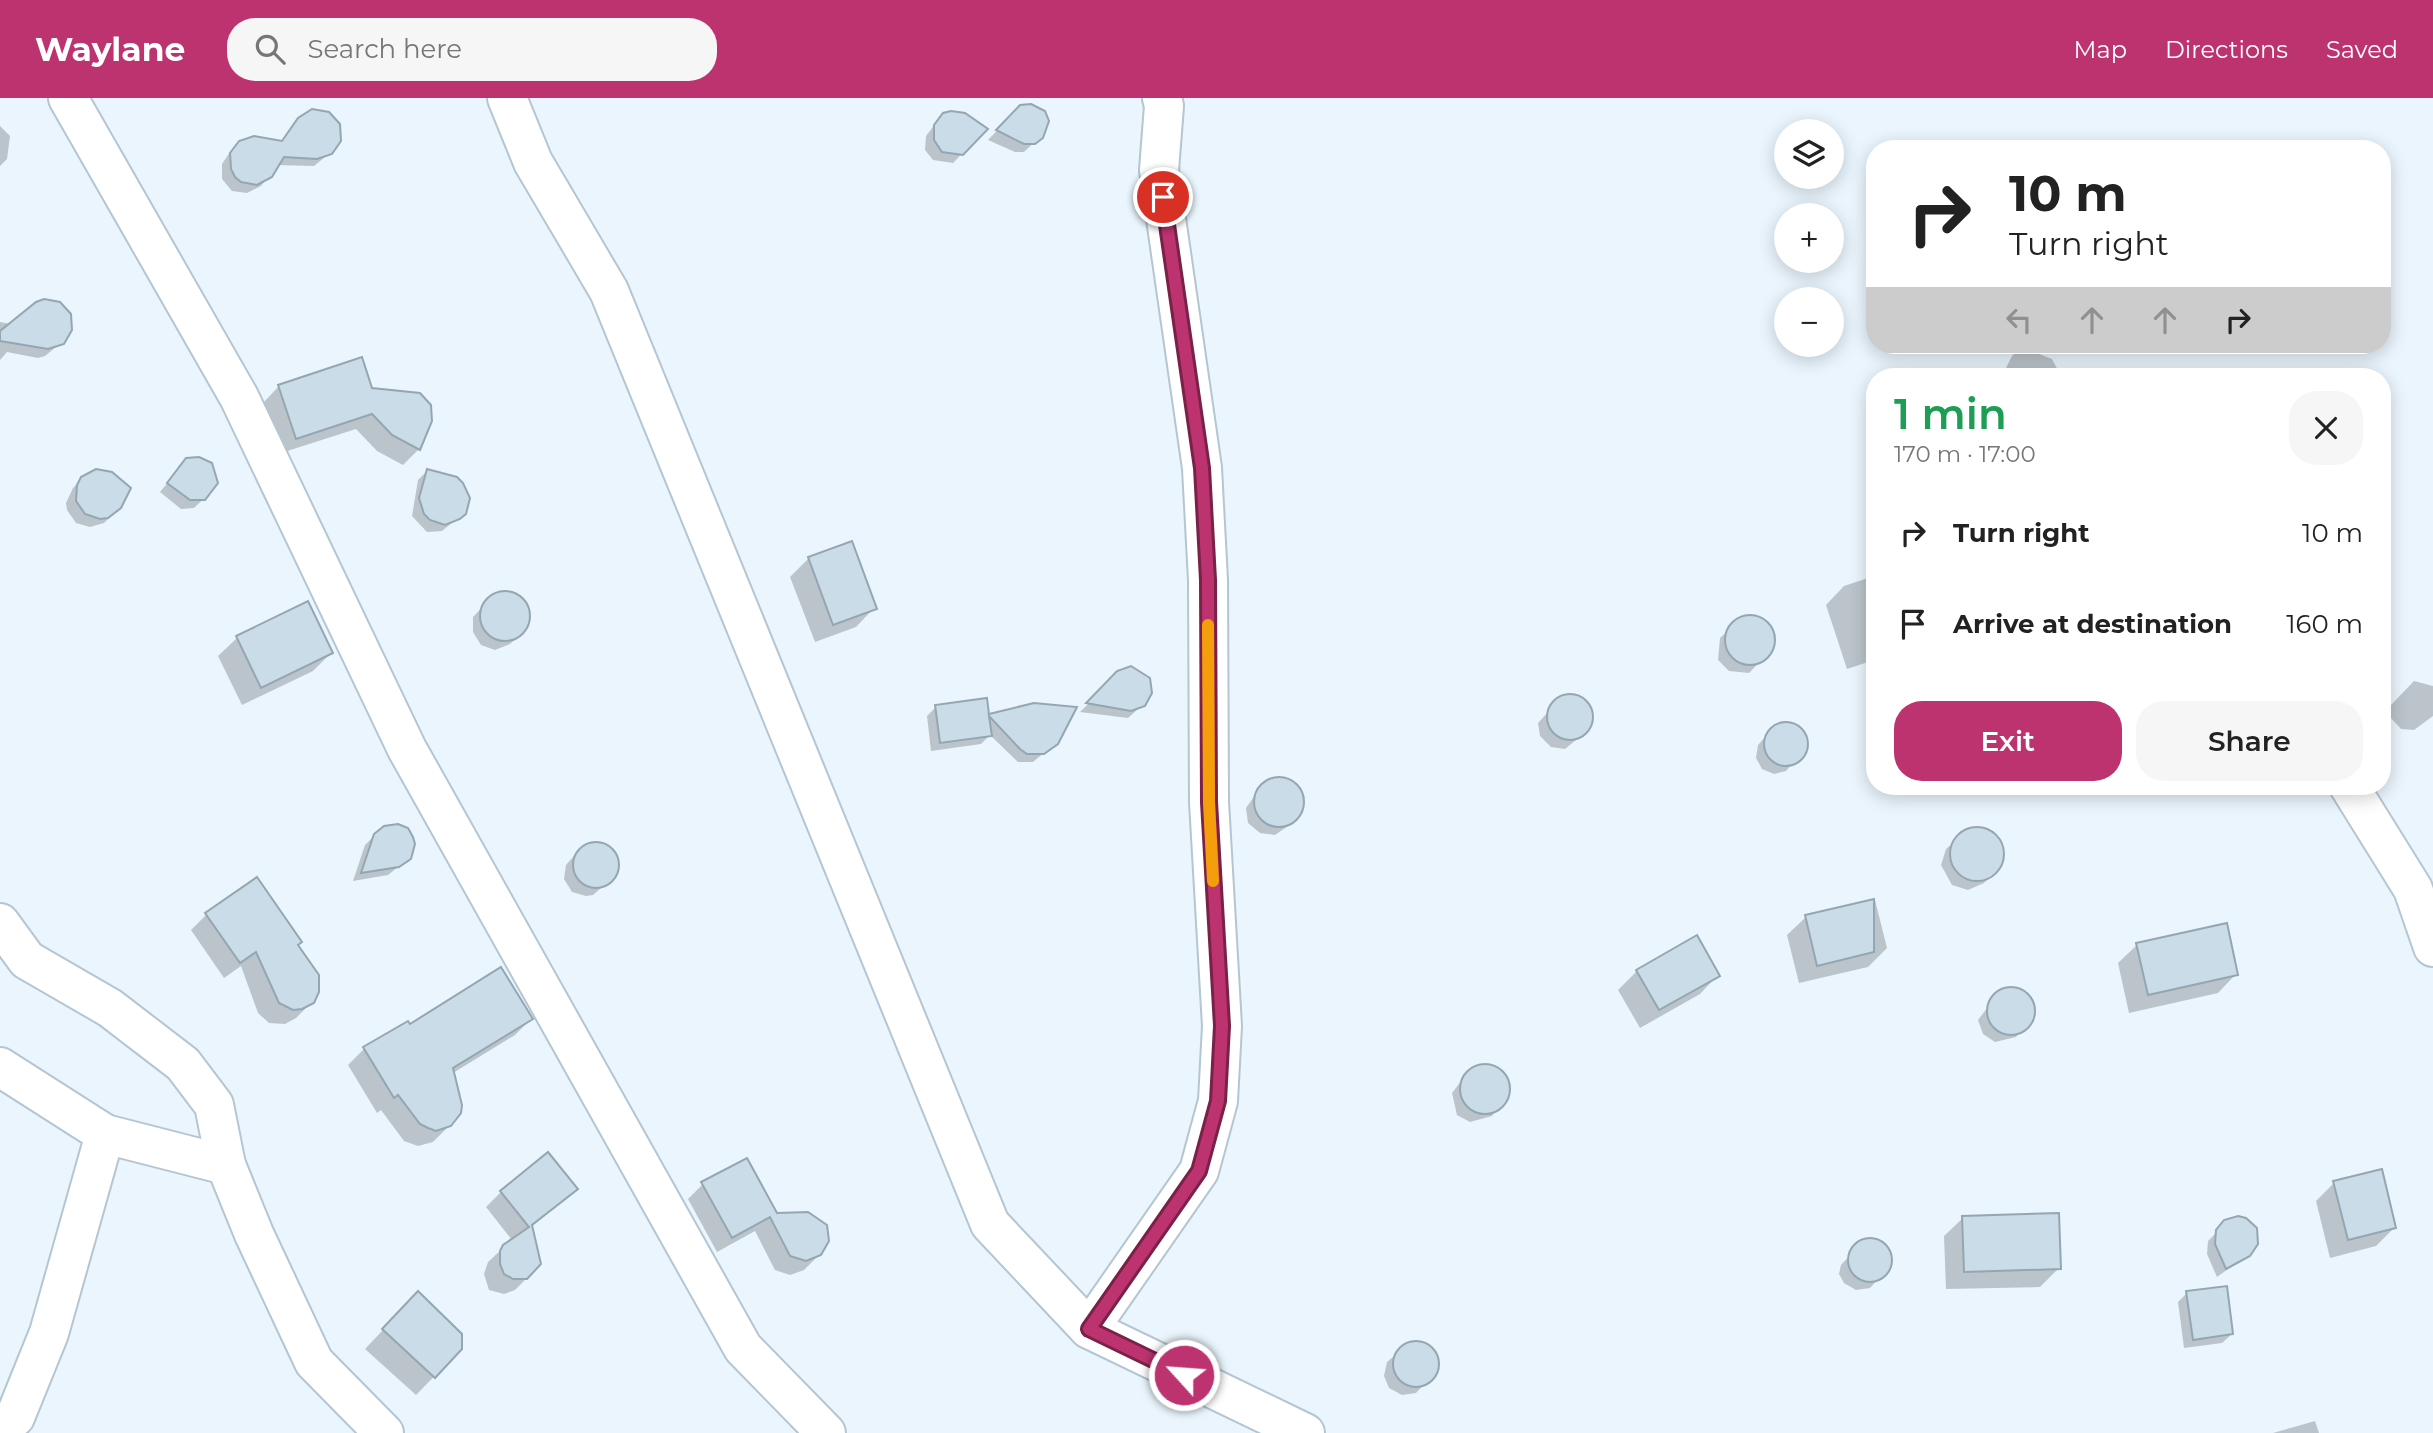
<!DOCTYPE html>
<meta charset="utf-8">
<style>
:root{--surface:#fff;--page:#f6f6f6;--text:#222;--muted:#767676;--accent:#bc336f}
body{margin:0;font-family:Montserrat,sans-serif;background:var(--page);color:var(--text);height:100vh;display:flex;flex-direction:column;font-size:26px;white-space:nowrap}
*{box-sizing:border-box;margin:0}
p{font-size:23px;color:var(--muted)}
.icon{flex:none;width:38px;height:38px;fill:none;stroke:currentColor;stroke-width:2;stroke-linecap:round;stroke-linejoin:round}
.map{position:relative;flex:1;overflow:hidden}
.sheet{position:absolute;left:1866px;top:270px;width:525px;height:427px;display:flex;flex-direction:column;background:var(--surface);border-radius:28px;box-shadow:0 4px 18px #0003}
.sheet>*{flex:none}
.guide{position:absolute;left:1866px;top:42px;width:525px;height:214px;border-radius:28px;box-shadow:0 4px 18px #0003;background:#fff;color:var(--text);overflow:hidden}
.controls{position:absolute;left:1774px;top:21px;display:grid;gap:14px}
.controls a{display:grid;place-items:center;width:70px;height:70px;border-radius:50%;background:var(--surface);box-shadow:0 4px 18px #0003;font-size:35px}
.pin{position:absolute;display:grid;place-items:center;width:60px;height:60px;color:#fff;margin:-30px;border:4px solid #fff;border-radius:50%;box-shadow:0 2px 7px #0007}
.me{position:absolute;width:77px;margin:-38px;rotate:296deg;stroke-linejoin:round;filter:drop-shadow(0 0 5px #0008)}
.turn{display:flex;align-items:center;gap:24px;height:147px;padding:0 28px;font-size:32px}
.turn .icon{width:91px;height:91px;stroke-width:2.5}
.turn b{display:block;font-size:49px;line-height:60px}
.lanes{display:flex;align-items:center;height:66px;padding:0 28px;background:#0003;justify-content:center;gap:35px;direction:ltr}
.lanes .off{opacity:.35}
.round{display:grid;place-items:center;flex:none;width:74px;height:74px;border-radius:28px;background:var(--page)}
.head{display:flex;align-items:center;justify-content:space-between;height:119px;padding:0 28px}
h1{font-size:42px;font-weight:600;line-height:52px;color:#1e9e55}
.primary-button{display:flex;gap:14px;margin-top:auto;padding:14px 28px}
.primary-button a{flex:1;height:80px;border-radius:28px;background:var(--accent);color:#fff;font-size:28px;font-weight:600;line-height:80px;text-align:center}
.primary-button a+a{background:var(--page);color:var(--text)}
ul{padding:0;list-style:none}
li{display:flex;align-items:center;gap:21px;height:91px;padding:0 28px}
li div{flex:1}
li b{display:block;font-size:26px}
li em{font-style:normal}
header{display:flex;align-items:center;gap:42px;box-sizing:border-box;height:98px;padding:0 35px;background:var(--accent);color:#fff}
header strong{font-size:33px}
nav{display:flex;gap:38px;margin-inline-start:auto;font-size:24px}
.search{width:490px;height:63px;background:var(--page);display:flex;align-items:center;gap:18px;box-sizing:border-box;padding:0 24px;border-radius:28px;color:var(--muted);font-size:26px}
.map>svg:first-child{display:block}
</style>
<header>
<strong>Waylane</strong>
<div class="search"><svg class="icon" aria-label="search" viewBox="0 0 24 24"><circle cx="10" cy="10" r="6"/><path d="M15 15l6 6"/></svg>Search here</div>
<nav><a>Map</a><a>Directions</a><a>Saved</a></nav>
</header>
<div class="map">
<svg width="2433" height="1335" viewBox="0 0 2433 1335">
<rect width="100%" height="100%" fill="#eaf5fd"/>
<!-- shadow -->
<g fill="#0003">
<path d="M 1020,9 L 1047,23 L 1045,34 L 1024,54 L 1015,54 L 988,42 Z"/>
<path d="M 296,25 L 336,50 L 314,68 L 277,67 L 261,88 L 247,95 L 232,93 L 222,81 L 222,66 L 230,54 L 240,45 L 281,45 Z"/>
<path d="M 935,26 L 986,31 L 953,65 L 933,62 L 925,52 L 926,38 Z"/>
<path d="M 0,28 L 10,38 L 7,61 L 0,68 Z"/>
<path d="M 0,224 L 11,226 L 68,239 L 45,258 L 38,260 L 7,254 L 0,262 Z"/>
<path d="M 2021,249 L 2052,261 L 2061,278 L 2002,278 L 2012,258 Z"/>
<path d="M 279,288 L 371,291 L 419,351 L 403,367 L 377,353 L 356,331 L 281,355 L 264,304 Z"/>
<path d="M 187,361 L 205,362 L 214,371 L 214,391 L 194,410 L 181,411 L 160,394 Z"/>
<path d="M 427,373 L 459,419 L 442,433 L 427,434 L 412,418 L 418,382 Z"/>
<path d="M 83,380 L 114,415 L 104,425 L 90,429 L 76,425 L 67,412 L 66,405 L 73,390 Z"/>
<path d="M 809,460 L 874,510 L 856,529 L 815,544 L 790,479 Z"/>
<path d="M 1874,478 L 1874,562 L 1847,571 L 1826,507 L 1844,488 Z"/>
<path d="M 501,494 L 516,497 L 528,516 L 525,531 L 510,546 L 495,552 L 481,547 L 473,534 L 473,519 L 494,497 Z"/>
<path d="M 1756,520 L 1763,522 L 1772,535 L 1772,551 L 1749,575 L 1729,573 L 1718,562 L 1720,540 L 1741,521 Z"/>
<path d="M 237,540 L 331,555 L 313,573 L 242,607 L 218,558 Z"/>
<path d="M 1124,571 L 1138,572 L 1148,581 L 1148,601 L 1138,611 L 1128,620 L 1080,614 Z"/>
<path d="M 2414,583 L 2433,588 L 2433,618 L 2414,632 L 2401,631 L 2391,620 L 2391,607 Z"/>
<path d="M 1561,600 L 1580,600 L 1590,611 L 1587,633 L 1565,651 L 1551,649 L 1540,638 L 1538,625 Z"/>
<path d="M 1034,607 L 1056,645 L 1033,664 L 1018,664 L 990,637 L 981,646 L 931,653 L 927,618 L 936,609 L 987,618 Z"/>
<path d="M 1776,627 L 1796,630 L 1808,647 L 1786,673 L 1774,676 L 1762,671 L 1756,660 L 1758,647 Z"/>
<path d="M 1284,681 L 1291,684 L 1300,696 L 1301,711 L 1288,728 L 1275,737 L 1260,735 L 1248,725 L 1246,710 L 1262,687 L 1268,683 Z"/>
<path d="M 1969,731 L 1987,732 L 1994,736 L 2002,751 L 1999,768 L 1994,775 L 1984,785 L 1968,792 L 1952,787 L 1941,767 L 1946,751 Z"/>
<path d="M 380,732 L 409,760 L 388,777 L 353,783 L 365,747 Z"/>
<path d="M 593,745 L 607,748 L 618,766 L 614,779 L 593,797 L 586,798 L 572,794 L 564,781 L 566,767 L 580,751 Z"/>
<path d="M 1875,802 L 1887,850 L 1868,869 L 1799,885 L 1787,837 L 1806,819 Z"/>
<path d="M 206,817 L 296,847 L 312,904 L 296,920 L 285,926 L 269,925 L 258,915 L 241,868 L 224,880 L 191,832 Z"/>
<path d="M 1697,840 L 1718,877 L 1700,896 L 1640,930 L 1618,892 L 1637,873 Z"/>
<path d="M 2137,847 L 2236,876 L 2218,895 L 2129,915 L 2118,865 Z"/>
<path d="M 2014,890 L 2032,903 L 2033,917 L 2016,939 L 1995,944 L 1983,936 L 1978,922 L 2000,893 Z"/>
<path d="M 531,921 L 515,937 L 453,975 L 456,1021 L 433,1044 L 418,1048 L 404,1043 L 381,1012 L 377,1015 L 348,967 L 365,950 L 409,928 Z"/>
<path d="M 1478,969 L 1494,970 L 1505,980 L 1508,994 L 1492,1018 L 1470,1024 L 1457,1017 L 1452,995 L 1462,982 Z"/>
<path d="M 2334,1085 L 2395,1129 L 2376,1148 L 2330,1160 L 2316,1103 Z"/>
<path d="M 703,1086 L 776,1117 L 820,1156 L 804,1172 L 790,1177 L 775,1172 L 755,1133 L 717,1154 L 688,1101 Z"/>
<path d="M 576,1091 L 531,1129 L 539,1166 L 531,1176 L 515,1192 L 504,1196 L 489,1192 L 484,1176 L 488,1164 L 512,1142 L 486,1109 L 501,1094 Z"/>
<path d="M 1963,1120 L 2059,1170 L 2040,1189 L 1946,1191 L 1944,1138 Z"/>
<path d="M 2217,1134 L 2254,1152 L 2217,1179 L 2207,1156 L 2208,1143 Z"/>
<path d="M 1864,1142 L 1874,1143 L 1886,1150 L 1891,1159 L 1889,1169 L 1870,1190 L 1856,1192 L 1844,1185 L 1839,1176 L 1841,1167 Z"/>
<path d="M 2187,1195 L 2232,1236 L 2222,1245 L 2184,1250 L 2178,1204 Z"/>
<path d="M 400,1214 L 461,1251 L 416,1297 L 365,1251 Z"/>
<path d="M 1409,1245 L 1423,1245 L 1437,1261 L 1436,1274 L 1416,1295 L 1402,1297 L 1389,1290 L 1384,1278 L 1387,1264 Z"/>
<path d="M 2315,1323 L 2319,1335 L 2273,1335 Z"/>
</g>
<!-- building -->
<g fill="#c9dce8" stroke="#94a6b2" stroke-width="2">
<path d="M 1031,6 L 1045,13 L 1049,23 L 1043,40 L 1035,46 L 1024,46 L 996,32 L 1020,7 Z"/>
<path d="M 312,11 L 329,14 L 340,26 L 341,43 L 332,56 L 317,61 L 284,59 L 272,79 L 257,87 L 241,84 L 235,79 L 231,71 L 230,55 L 239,43 L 254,38 L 282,43 L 298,20 Z"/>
<path d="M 951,13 L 965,15 L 988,31 L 963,57 L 942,54 L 934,42 L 934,27 L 943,15 Z"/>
<path d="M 44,201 L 60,204 L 71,216 L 72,232 L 64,246 L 48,251 L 0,243 L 0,233 L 36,204 Z"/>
<path d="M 362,259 L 372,290 L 420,295 L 431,307 L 432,323 L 420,352 L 392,337 L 372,316 L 296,341 L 278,287 Z"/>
<path d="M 199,359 L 212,365 L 218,385 L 205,402 L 190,402 L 167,385 L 186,360 Z"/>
<path d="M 96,371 L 112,374 L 131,390 L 121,410 L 108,420 L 100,421 L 85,416 L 76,403 L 77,387 L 81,379 Z"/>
<path d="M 427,371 L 457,379 L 463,385 L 470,400 L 466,416 L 460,421 L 445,427 L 430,422 L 424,416 L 419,400 Z"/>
<path d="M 852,443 L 877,511 L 833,527 L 808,459 Z"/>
<circle cx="505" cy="518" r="25"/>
<path d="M 308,503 L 333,555 L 261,590 L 236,538 Z"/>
<circle cx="1750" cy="542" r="25"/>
<path d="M 1131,568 L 1150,580 L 1152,595 L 1145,608 L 1131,613 L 1086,605 L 1117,573 Z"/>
<circle cx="1570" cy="619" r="23"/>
<path d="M 987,600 L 989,616 L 1034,605 L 1077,609 L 1058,646 L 1044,656 L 1027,656 L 1020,651 L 989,618 L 992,638 L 940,645 L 935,607 Z"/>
<circle cx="1786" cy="646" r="22"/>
<circle cx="1279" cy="704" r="25"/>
<path d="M 398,726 L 408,730 L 413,739 L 415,746 L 411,761 L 399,769 L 361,775 L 374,736 L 384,728 Z"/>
<circle cx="1977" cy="756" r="27"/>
<circle cx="596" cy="767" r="23"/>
<path d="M 257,779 L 302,844 L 298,847 L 319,877 L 319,894 L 314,905 L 302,911 L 293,912 L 279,905 L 256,854 L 240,865 L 205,815 Z"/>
<path d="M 1874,801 L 1874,854 L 1817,868 L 1805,817 Z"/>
<path d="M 2227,825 L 2238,877 L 2148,897 L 2136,845 Z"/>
<path d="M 1697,837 L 1720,878 L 1659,912 L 1636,872 Z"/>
<path d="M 501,869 L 533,921 L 453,970 L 462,1007 L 461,1015 L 451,1028 L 436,1033 L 428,1030 L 420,1026 L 398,997 L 394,1000 L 363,949 L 408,923 L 410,926 Z"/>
<circle cx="2011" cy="913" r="24"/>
<circle cx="1485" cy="991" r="25"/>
<path d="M 548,1054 L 578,1091 L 532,1127 L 541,1166 L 527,1181 L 513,1181 L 504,1176 L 500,1166 L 500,1153 L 503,1147 L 529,1129 L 500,1093 Z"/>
<path d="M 747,1060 L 777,1115 L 808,1114 L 827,1127 L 829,1143 L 821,1157 L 806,1163 L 790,1158 L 770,1119 L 732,1140 L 701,1084 Z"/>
<path d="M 2382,1071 L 2396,1130 L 2348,1142 L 2333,1083 Z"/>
<path d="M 2059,1115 L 2061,1171 L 1964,1174 L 1962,1118 Z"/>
<path d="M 2238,1118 L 2246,1120 L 2257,1130 L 2258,1146 L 2250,1158 L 2226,1171 L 2215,1146 L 2216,1132 L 2224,1122 Z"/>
<circle cx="1870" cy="1162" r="22"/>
<path d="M 2227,1188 L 2233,1236 L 2193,1242 L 2186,1193 Z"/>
<path d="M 418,1193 L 462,1236 L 462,1251 L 435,1280 L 382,1231 Z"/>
<circle cx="1416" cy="1266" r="23"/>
</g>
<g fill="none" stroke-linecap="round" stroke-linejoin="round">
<defs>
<g id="street">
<path d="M 68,0 L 239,299 L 407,651 L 743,1250 L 826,1335"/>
<path d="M 507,0 L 533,64 L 609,193 L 990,1126 L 1089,1231 L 1305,1335"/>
<path d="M 2349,688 L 2413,791 L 2433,849"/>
<path d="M 0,825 L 27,862 L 110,910 L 183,966 L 214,1007 L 226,1067 L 254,1136 L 314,1264 L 384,1335"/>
<path d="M 0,969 L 105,1036"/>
<path d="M 1089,1231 L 1199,1073 L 1218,1003 L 1222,928 L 1209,704 L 1208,482 L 1202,370 L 1159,72 L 1164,8 L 1162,0"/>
<path d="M 0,1326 L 15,1319 L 49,1235 L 105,1036 L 226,1067"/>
</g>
</defs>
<!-- street casing -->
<use href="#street" stroke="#b4c6d2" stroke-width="42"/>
<!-- street -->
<use href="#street" stroke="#fff" stroke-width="38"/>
</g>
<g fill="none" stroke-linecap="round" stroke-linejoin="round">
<defs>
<path id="route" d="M 1163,99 L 1202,370 L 1208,482 L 1209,704 L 1222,928 L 1218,1003 L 1199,1073 L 1089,1231 L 1184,1277"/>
</defs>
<!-- route casing -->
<use href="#route" stroke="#7a2148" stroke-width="18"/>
<!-- route -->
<use href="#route" stroke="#bc336f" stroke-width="12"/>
<!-- slow -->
<path stroke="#f59e0b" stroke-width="12" d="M 1208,527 L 1209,704 L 1213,783"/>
</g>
</svg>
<div class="controls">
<a><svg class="icon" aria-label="layers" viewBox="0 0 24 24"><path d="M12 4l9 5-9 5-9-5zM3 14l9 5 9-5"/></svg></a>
<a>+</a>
<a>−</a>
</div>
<div class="pin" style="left:1163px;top:99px;background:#d93025"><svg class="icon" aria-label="arrive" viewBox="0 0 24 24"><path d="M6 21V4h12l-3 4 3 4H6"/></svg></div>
<svg class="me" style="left:1184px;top:1277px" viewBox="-20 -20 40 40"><circle r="17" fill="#bc336f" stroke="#fff" stroke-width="3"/><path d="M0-11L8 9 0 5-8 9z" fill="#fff"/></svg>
<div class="guide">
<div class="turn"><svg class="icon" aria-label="right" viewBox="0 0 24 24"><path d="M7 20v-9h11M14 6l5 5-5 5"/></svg><div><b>10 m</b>Turn right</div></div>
<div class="lanes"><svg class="icon off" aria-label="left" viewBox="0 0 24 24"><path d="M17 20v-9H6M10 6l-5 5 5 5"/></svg><svg class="icon off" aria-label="ahead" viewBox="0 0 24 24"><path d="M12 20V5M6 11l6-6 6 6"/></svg><svg class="icon off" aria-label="ahead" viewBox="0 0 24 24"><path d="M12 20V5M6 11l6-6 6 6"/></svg><svg class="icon" aria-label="right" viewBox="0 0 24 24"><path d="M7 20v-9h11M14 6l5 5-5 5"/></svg></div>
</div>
<section class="sheet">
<div class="head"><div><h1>1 min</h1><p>170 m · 17:00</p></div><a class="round"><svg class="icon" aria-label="close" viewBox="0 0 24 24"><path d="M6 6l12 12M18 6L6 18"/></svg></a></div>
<ul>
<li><svg class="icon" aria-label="right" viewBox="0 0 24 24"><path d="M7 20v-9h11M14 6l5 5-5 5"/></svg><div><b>Turn right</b></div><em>10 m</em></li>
<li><svg class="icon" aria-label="arrive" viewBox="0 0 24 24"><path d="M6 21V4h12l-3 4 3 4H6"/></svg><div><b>Arrive at destination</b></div><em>160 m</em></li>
</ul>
<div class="primary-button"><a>Exit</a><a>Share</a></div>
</section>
</div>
